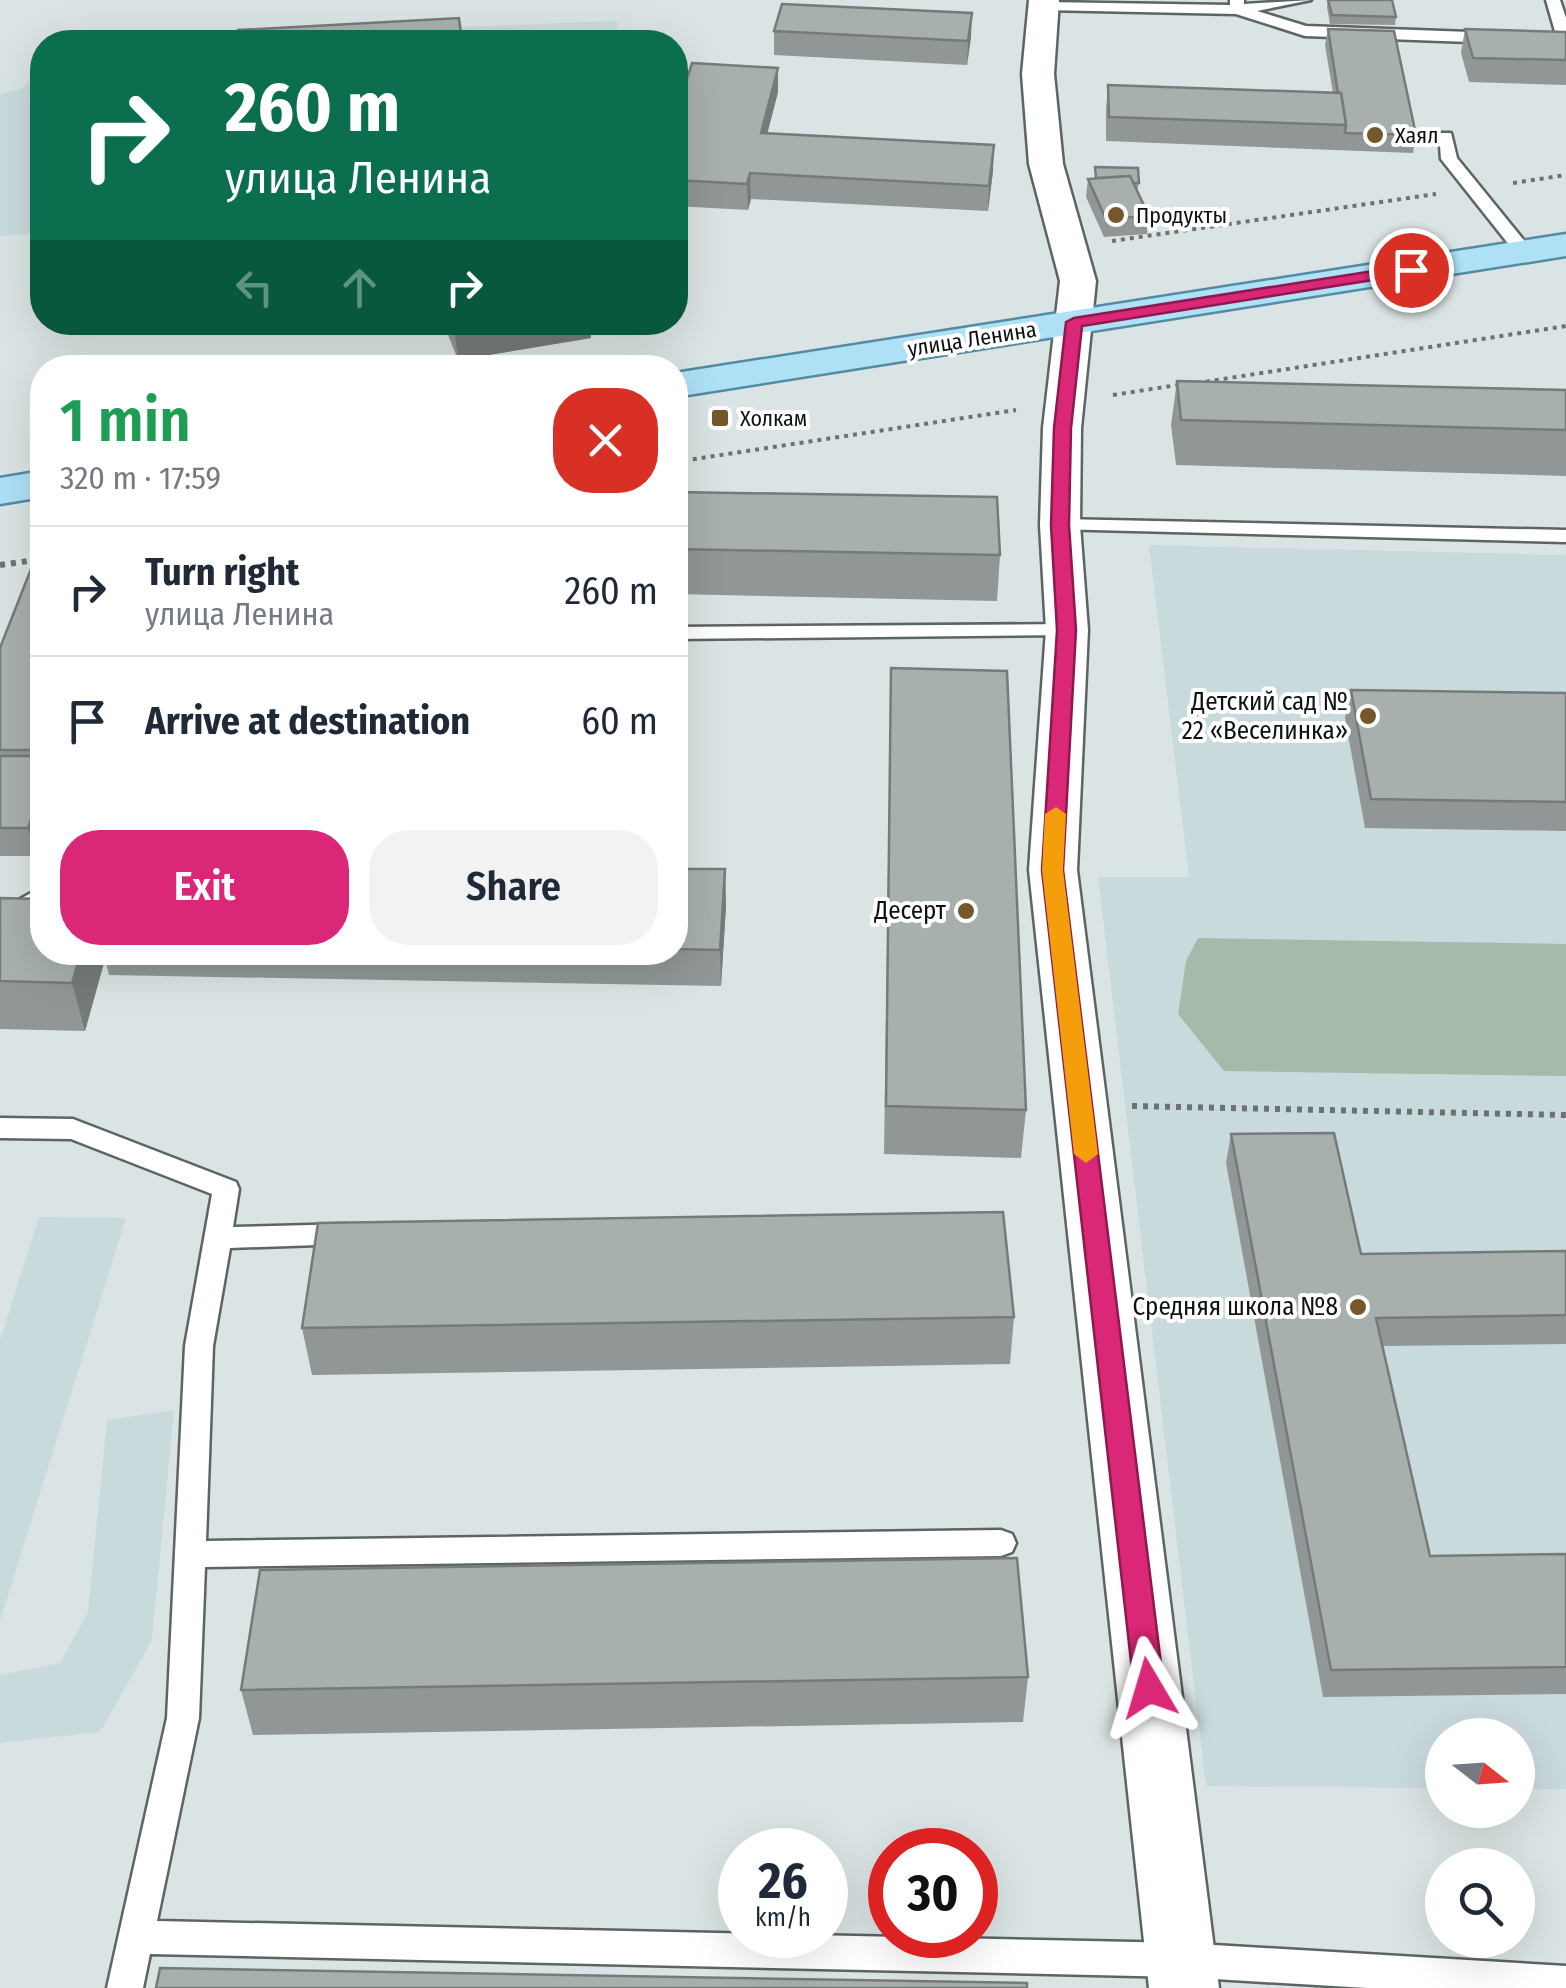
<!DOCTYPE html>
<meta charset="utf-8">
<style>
:root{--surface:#fff;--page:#f2f2f3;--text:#1f2937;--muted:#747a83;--line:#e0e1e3;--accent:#db2777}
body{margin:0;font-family:"Fira Sans Condensed",sans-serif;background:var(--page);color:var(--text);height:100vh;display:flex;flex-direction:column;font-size:38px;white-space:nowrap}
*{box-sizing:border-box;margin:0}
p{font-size:32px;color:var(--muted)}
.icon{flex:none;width:55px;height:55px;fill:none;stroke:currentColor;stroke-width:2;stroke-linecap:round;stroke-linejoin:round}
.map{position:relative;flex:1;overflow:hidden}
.panel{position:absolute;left:30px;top:355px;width:658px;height:610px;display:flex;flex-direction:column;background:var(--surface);border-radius:40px;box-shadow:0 10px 40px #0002}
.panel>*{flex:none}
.guide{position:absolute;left:30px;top:30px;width:658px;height:305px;border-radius:40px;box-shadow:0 10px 40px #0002;background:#0b6e4f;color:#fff;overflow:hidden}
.needle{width:65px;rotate:107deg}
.tools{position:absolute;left:1425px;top:1718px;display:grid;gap:20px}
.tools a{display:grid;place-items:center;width:110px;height:110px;border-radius:50%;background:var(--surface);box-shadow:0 10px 40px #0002;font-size:50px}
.speed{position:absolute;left:718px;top:1828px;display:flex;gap:20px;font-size:50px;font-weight:700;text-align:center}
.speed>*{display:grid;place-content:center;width:130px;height:130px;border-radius:50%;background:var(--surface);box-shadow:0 10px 40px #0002;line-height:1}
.speed small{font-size:25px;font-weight:400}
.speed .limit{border:15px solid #d22;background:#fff;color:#111}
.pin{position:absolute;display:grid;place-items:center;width:85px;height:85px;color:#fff;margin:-42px;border:5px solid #fff;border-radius:50%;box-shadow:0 2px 10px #0007}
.me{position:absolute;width:110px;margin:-55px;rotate:353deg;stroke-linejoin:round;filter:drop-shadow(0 0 8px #0008)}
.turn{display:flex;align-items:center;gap:35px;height:210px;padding:0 30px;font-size:45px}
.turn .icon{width:130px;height:130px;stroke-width:2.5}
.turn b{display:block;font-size:70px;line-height:85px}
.lanes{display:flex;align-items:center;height:95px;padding:0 30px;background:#0003;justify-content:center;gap:50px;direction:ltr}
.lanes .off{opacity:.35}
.round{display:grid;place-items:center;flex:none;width:105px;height:105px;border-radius:40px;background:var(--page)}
.summary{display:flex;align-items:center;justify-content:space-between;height:170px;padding:0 30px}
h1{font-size:60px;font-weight:600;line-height:75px;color:#1e9e55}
.cta{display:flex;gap:20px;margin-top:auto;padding:20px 30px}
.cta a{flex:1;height:115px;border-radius:40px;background:var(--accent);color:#fff;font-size:40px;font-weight:600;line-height:115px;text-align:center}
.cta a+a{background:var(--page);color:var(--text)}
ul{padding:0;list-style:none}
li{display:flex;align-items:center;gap:30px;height:130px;padding:0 30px;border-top:2px solid var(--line)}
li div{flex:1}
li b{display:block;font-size:38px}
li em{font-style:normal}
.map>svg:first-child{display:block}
</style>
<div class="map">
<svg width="1566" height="1988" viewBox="0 0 1566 1988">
<rect width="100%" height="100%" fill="#dbe4e4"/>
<!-- built -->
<g fill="#c9dadc">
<path d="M 617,21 L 616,42 L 239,42 L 460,27 Z"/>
<path d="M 42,72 L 42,233 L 0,236 L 0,94 L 20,89 Z"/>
<path d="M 1149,545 L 1566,555 L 1566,1789 L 1518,1789 L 1518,1735 L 1442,1735 L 1442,1788 L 1206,1786 L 1098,877 L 1189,877 Z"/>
<path d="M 39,1217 L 126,1218 L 0,1621 L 0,1340 Z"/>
<path d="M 174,1410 L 152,1640 L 100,1732 L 0,1743 L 0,1675 L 60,1663 L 88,1612 L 107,1420 Z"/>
</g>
<!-- green -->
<path fill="#a6baaa" d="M 1198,938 L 1566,944 L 1566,1076 L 1224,1071 L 1178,1014 L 1186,961 Z"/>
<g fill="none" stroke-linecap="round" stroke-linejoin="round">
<defs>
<g id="service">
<path d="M 1230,0 L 1244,0 L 1244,4 L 1311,0 L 1257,11 L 1306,26 L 1497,33 L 1505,38 L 1497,43 L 1305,36 L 1236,14 L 1043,10 L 1036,6 L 1043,2 L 1230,5 Z"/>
<path d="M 1546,0 L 1560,0 L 1566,18 L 1566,44 L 1542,44 L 1534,39 L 1556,35 Z"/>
<path d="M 1439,133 L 1451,133 L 1457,158 L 1530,248 L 1530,256 L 1518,256 L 1441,159 Z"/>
<path d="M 1060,519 L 1566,530 L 1566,542 L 1053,529 L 1053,521 Z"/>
<path d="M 1067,624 L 1078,630 L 1075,635 L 675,639 L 675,627 Z"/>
<path d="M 42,887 L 42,906 L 0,929 L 0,910 Z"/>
<path d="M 0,1118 L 73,1119 L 236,1182 L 239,1189 L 233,1227 L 347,1224 L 357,1227 L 361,1234 L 357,1241 L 347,1244 L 230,1248 L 213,1346 L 206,1541 L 1001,1530 L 1012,1534 L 1016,1543 L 1012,1552 L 1001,1556 L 205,1567 L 199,1718 L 157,1921 L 1181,1943 L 1566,1966 L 1566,1988 L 1367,1988 L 1181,1977 L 150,1954 L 143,1988 L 107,1988 L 167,1718 L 185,1346 L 212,1194 L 71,1139 L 0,1138 Z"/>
</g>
<path id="minor" d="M 1029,0 L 1059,0 L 1054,74 L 1063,164 L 1096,281 L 1081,428 L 1080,525 L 1088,630 L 1077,870 L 1219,1988 L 1149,1988 L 1029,870 L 1046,630 L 1040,525 L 1043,428 L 1060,281 L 1029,164 L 1022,74 Z"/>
<g id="primary">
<path d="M 1566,234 L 1566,256 L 675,397 L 675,373 Z"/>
<path d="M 42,471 L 42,497 L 0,504 L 0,478 Z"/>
</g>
</defs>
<!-- service casing -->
<use href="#service" stroke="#5c6464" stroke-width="5"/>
<!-- minor casing -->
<use href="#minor" stroke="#5c6464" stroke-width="5"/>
<!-- primary casing -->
<use href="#primary" stroke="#538ba2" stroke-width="5"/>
<!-- path-far1 -->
<g stroke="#6c7272" stroke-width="4" stroke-dasharray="4 5" stroke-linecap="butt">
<path d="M 1513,183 L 1566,175"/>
<path d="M 1112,241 L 1436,194"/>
<path d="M 1197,383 L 1566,326"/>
<path d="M 1113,395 L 1184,384"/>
<path d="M 675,462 L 1016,410"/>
</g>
<!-- path -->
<g stroke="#6c7272" stroke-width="6" stroke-dasharray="5 6" stroke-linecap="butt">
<path d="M 0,565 L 42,559"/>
<path d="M 1132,1106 L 1566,1115"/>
</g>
<!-- service -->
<use href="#service" fill="#fff" fill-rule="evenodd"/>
<!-- minor -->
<use href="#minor" fill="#fff" fill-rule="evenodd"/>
<!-- primary -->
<use href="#primary" fill="#aee0f6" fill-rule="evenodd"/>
</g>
<!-- wall -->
<g fill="#909796">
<path d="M 1328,0 L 1396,17 L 1395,25 L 1330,24 L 1327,7 Z"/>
<path d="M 1328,29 L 1416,135 L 1413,153 L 1106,141 L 1106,109 L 1108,85 L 1333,93 L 1325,45 Z"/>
<path d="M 1465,29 L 1566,32 L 1566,85 L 1469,82 L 1461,53 Z"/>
<path d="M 774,31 L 971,37 L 967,65 L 774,55 Z"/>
<path d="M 778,68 L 778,92 L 767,134 L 993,171 L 988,211 L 751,199 L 748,210 L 675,206 L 675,117 Z"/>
<path d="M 1095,167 L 1139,183 L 1137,192 L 1149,216 L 1147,234 L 1104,237 L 1086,197 L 1088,179 L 1095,179 Z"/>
<path d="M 443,322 L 590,322 L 591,338 L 458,360 Z"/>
<path d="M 1177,381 L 1566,390 L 1566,476 L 1176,465 L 1171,425 Z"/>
<path d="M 675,492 L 1000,555 L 997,601 L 675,594 Z"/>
<path d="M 42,541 L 42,838 L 36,856 L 0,856 L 0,648 Z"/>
<path d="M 891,668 L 1026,1110 L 1021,1158 L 884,1154 Z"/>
<path d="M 1351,690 L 1566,693 L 1566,831 L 1365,828 L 1345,718 Z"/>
<path d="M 675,869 L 725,869 L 726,906 L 721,986 L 109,975 L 105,959 L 85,1031 L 0,1029 L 0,898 L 42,952 L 675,952 Z"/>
<path d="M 1231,1134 L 1361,1254 L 1566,1251 L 1566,1344 L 1382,1346 L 1430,1556 L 1566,1554 L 1566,1694 L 1323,1697 L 1226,1163 Z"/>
<path d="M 1014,1317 L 1010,1364 L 312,1375 L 302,1328 Z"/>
<path d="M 1028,1677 L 1023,1722 L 253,1735 L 241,1690 Z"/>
</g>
<!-- shaded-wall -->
<g fill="#767b7a">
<path d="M 972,13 L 971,37 L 967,65 L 968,41 Z"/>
<path d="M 778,68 L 778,92 L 761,158 L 761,133 Z"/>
<path d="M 994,145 L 993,171 L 988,211 L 989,186 Z"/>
<path d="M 750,173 L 751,199 L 748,210 L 747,184 Z"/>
<path d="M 524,322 L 590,322 L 591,338 L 458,360 L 455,334 Z"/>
<path d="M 42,789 L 42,838 L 36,856 L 28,828 Z"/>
<path d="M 725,869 L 726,906 L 721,986 L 720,950 Z"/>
<path d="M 81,952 L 103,952 L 105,959 L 85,1031 L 72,983 Z"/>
</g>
<!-- building -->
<g fill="#a8b0ae" stroke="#767b7a" stroke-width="2.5">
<path d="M 1328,0 L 1392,0 L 1396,17 L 1332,15 Z"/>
<path d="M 782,4 L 972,13 L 968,41 L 774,31 Z"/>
<path d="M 459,18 L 462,42 L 238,42 L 238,30 Z"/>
<path d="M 1328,29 L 1394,31 L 1416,135 L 1345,133 L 1346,125 L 1341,93 L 1338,93 Z"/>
<path d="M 1465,29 L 1566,32 L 1566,60 L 1473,58 Z"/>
<path d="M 692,63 L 778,68 L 761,133 L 994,145 L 989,186 L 750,173 L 747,184 L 675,180 L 675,117 Z"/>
<path d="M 1108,85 L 1341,93 L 1346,125 L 1109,117 Z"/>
<path d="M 1095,167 L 1138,168 L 1139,183 L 1133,183 L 1130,176 L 1096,178 Z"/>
<path d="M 1130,176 L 1149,216 L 1106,219 L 1088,179 Z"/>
<path d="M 451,322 L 524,322 L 455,334 Z"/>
<path d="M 1177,381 L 1566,390 L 1566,430 L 1181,420 Z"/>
<path d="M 675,492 L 997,497 L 1000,555 L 675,549 Z"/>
<path d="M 42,541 L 42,750 L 0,750 L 0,648 Z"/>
<path d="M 891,668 L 1007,671 L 1026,1110 L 886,1106 Z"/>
<path d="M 1351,690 L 1566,693 L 1566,802 L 1371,799 Z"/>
<path d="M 0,756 L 42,756 L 42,789 L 28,828 L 0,828 Z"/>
<path d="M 675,869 L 725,869 L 720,950 L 675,949 Z"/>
<path d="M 0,898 L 42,899 L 42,952 L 81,952 L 72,983 L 0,981 Z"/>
<path d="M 1334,1133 L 1361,1254 L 1566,1251 L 1566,1315 L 1376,1318 L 1430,1556 L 1566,1554 L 1566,1667 L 1331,1670 L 1231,1134 Z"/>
<path d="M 1003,1212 L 1014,1317 L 302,1328 L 318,1223 Z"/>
<path d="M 1017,1558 L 1028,1677 L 241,1690 L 260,1570 Z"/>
<path d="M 160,1968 L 1027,1983 L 1027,1988 L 156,1988 Z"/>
</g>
<!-- route -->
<path fill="#db2777" stroke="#8e194d" stroke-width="2.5" d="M 1411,265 L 1419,270 L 1417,273 L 1082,326 L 1071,428 L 1069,525 L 1076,630 L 1063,870 L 1164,1688 L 1159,1697 L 1149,1701 L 1139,1697 L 1134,1688 L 1042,870 L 1057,630 L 1051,525 L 1054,428 L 1066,322 L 1074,318 Z"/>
<!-- slow -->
<path fill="#f59e0b" d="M 1056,807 L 1066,814 L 1063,870 L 1098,1154 L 1086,1163 L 1074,1154 L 1042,870 L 1045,814 Z"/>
<!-- markers -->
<g fill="#76572c" stroke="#fff" stroke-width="4">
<circle cx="1375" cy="135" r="10"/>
<circle cx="1116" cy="215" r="10"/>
<rect x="710" y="408" width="20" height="20" rx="5"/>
<circle cx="1368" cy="716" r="10"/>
<circle cx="966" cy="911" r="10"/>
<circle cx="1358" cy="1307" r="10"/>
</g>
<g text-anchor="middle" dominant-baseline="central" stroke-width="8" stroke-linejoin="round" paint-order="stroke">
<!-- far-poi labels -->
<g font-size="22" fill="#0e1111" stroke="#fff" text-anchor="start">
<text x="1395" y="135">Хаял</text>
<text x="1136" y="215">Продукты</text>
<text x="740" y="418">Холкам</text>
</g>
<!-- far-street labels -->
<g font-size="22" fill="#0e1111" stroke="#fff">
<text transform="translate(972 339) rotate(-9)">улица Ленина</text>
</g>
<!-- poi labels -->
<g font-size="25" fill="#0e1111" stroke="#fff" text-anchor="end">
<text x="1348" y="702">Детский сад №<tspan x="1348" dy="29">22 «Веселинка»</tspan></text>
<text x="946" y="911">Десерт</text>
<text x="1338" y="1307">Средняя школа №8</text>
</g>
</g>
</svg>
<div class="tools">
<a><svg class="needle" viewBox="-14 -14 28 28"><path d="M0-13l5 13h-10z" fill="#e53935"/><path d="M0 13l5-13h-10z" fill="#747a83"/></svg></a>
<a><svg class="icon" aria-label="search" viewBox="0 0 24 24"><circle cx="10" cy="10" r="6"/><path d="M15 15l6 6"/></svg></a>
</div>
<div class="speed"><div>26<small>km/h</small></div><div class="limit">30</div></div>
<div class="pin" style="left:1411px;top:270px;background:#d93025"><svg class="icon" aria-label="arrive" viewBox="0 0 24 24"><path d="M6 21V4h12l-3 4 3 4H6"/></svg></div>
<svg class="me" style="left:1149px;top:1688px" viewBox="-20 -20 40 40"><path d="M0-17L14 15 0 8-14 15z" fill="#db2777" stroke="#fff" stroke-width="4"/></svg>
<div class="guide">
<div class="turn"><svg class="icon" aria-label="right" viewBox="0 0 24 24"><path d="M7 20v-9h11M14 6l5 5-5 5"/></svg><div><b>260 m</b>улица Ленина</div></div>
<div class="lanes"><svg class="icon off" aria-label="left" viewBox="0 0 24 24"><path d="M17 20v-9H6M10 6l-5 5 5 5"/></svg><svg class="icon off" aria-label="ahead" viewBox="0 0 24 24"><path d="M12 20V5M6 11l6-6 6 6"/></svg><svg class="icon" aria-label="right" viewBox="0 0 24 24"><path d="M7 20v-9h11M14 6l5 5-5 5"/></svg></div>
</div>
<section class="panel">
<div class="summary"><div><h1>1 min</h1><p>320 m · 17:59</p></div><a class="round" style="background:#d93025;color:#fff"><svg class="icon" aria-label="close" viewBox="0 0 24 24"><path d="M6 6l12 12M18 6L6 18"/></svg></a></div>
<ul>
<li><svg class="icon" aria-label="right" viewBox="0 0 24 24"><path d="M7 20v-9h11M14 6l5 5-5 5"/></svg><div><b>Turn right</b><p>улица Ленина</p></div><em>260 m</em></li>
<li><svg class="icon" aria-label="arrive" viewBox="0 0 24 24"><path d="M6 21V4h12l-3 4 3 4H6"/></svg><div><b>Arrive at destination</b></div><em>60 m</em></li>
</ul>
<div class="cta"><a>Exit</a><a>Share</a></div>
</section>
</div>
